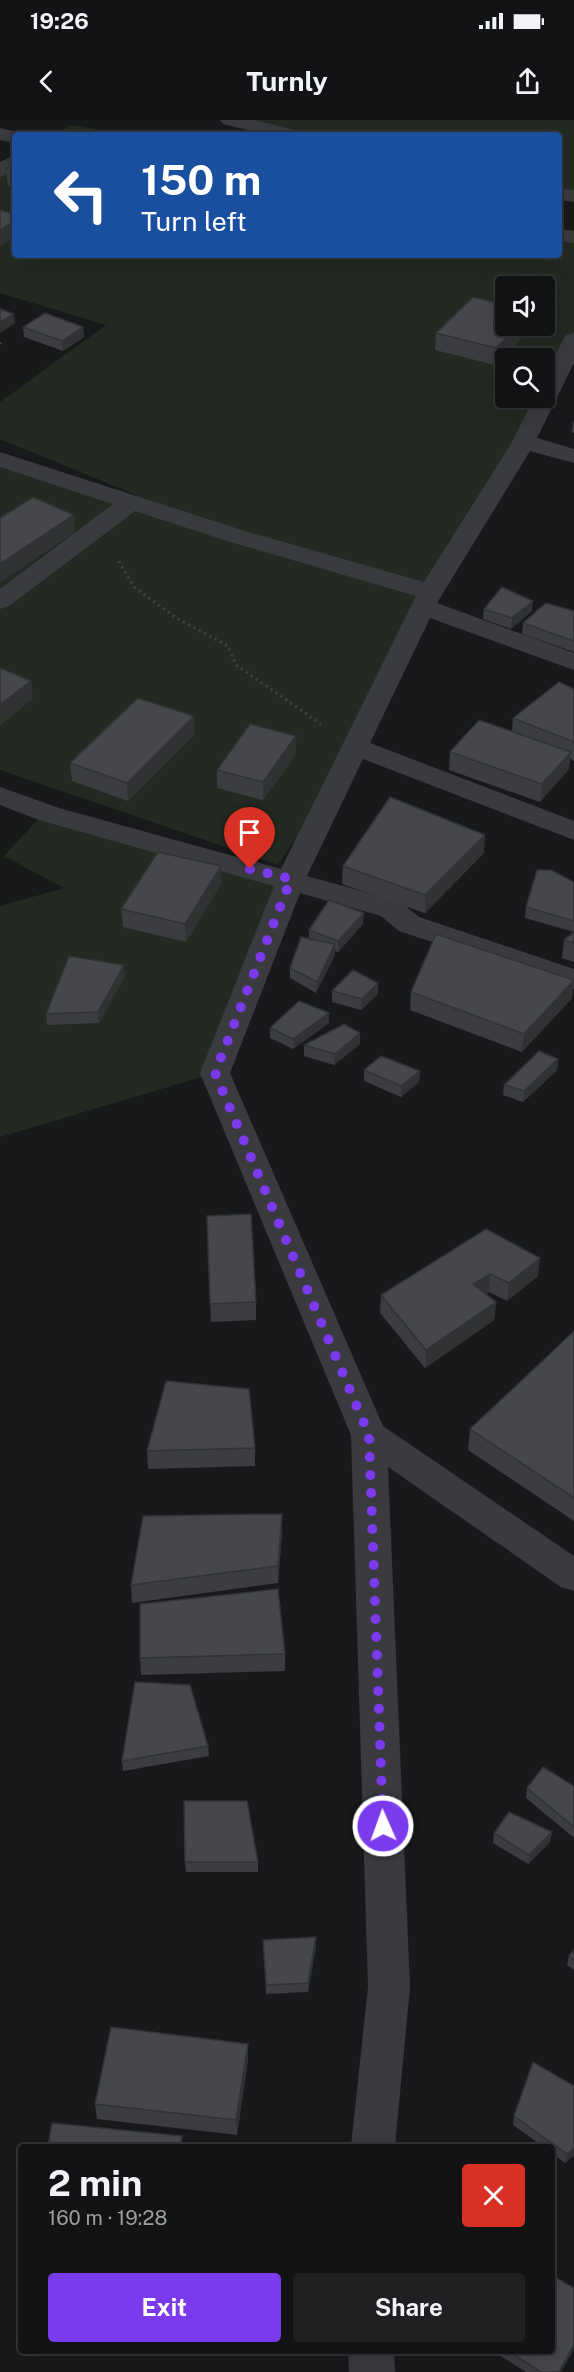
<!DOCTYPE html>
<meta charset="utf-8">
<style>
:root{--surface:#121314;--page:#1f2022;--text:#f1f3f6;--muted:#9c9ea0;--line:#313234;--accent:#7c3aed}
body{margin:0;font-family:"Public Sans",sans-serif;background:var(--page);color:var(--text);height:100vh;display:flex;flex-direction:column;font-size:22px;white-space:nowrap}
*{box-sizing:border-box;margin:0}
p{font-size:20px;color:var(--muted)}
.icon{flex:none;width:33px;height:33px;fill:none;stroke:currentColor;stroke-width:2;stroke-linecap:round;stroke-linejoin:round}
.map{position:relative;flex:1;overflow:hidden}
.drawer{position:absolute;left:18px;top:2024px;width:537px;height:210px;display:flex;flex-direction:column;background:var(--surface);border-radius:6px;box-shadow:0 6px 24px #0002,0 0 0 2px var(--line)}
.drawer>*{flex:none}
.banner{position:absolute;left:12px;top:12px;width:550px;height:126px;border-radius:6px;box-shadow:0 6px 24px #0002,0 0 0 2px var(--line);background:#1a4fa0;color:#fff;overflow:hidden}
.tools{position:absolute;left:495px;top:156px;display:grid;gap:12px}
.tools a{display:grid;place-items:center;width:60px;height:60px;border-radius:6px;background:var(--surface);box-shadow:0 6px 24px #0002,0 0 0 2px var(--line);font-size:30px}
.pin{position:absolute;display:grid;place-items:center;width:51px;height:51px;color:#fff;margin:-62px -26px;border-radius:50% 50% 50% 0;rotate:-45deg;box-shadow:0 0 6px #0007}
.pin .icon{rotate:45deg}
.me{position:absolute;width:66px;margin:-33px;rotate:358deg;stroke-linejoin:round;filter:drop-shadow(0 0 4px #0008)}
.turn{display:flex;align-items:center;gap:21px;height:126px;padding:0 30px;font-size:27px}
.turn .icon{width:78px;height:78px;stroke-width:2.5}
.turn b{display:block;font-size:42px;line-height:51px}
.round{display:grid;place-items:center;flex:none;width:63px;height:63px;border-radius:6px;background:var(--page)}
.headline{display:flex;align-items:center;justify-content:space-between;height:102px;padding:0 30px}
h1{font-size:36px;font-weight:700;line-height:45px}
.cta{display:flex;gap:12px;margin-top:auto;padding:12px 30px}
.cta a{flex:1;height:69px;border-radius:6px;background:var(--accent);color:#fff;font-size:24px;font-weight:700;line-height:69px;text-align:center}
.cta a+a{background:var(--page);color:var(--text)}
.status{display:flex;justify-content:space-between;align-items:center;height:42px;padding:0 30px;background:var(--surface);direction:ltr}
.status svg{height:16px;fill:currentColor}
header{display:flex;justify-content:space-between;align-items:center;height:78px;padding:0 30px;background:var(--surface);font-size:27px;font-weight:700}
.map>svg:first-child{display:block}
</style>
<div class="status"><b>19:26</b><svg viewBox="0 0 49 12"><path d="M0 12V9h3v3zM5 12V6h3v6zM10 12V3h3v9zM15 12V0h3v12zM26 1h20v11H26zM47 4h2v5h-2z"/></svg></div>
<header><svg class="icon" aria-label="back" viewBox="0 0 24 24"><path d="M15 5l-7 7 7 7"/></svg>Turnly<svg class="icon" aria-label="share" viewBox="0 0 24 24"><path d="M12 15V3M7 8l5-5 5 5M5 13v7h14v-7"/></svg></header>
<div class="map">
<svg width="574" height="2252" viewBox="0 0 574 2252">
<rect width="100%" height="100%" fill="#18191a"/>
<!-- green -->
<g fill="#232a22" fill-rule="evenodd">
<path d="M 226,0 L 574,0 L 574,76 L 560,74 L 560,15 L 204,15 L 261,10 Z"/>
<path d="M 70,5 L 132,15 L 54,15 Z"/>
<path d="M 15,40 L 15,109 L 0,105 L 0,50 Z"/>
<path d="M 560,109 L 574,113 L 574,220 L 524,322 L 356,627 L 278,745 L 0,650 L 0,340 L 226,412 L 0,319 L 0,282 L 106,205 L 0,173 L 0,127 L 15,118 L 15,135 L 560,135 ZM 506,166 L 544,166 L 544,206 L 506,206 ZM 506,238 L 544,238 L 544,278 L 506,278 Z"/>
<path d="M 41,696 L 275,765 L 215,953 L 0,1017 L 0,786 L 64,768 L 4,736 Z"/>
</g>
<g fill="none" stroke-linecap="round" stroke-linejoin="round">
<!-- path-far1 -->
<path stroke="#404246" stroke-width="2" stroke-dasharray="2 3" stroke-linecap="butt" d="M 0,224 L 3,221"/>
<!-- path -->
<path stroke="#404246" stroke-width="3" stroke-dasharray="2 4" stroke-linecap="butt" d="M 119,441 L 134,467 L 178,499 L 228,526 L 236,545 L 321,604"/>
<!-- minor -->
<g fill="#3a3b3f" fill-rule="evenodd">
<path d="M 220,0 L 254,0 L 299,11 L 302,15 L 268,15 L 223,4 Z"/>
<path d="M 0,8 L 22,13 L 23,15 L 15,15 L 15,23 L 0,20 Z"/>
<path d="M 15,35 L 15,50 L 0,57 L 0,42 Z"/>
<path d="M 560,68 L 574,70 L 574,82 L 560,80 Z"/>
<path d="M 560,109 L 574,111 L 574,123 L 560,121 Z"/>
<path d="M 574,213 L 574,243 L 537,318 L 574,329 L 574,343 L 530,331 L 437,483 L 574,533 L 574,550 L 430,498 L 370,623 L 574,701 L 574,720 L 363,639 L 307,756 L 401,782 L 419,797 L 574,849 L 574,869 L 399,811 L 381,796 L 300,773 L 230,953 L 383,1306 L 574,1436 L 574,1471 L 561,1467 L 388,1347 L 410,1867 L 395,2026 L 351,2026 L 368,1867 L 351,1315 L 200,953 L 274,766 L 39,700 L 0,685 L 0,667 L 59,688 L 281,749 L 416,476 L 227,421 L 135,391 L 9,486 L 0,489 L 0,469 L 113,384 L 0,347 L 0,332 L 245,411 L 424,462 L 512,322 L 534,278 L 544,278 L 544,257 L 563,220 L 566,215 Z"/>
<path d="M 348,2230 L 394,2230 L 395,2252 L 349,2252 Z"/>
</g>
</g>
<!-- wall -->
<g fill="#3b3d40">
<path d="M 15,43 L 15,67 L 8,65 L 6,49 Z"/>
<path d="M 477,135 L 497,135 L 492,139 Z"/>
<path d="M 506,206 L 532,206 L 531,209 L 495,245 L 435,230 L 436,213 Z"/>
<path d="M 23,207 L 83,207 L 84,217 L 63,231 L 24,217 Z"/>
<path d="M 574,301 L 574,313 L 572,312 L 573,302 Z"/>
<path d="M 484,489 L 532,491 L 511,509 L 483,499 Z"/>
<path d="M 574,491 L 574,532 L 522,514 L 523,503 Z"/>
<path d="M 574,569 L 574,641 L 570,639 L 569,649 L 540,682 L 449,650 L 450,632 L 512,611 L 513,598 Z"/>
<path d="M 195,614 L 128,681 L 72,661 L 70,643 Z"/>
<path d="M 296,634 L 263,680 L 217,668 L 217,650 Z"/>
<path d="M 484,733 L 425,793 L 342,764 L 343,746 Z"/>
<path d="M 221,746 L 221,764 L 186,822 L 123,807 L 121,789 Z"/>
<path d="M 574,762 L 574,842 L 562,838 L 564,820 L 574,812 L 525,798 L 526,787 Z"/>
<path d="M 363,804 L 338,832 L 335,831 L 335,835 L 316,873 L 290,858 L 290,848 L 309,819 L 309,810 Z"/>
<path d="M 125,856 L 99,903 L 47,905 L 46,894 Z"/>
<path d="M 378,863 L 378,874 L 361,890 L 332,882 L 332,871 Z"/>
<path d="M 411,872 L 572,878 L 522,932 L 410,890 Z"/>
<path d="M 329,903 L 293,929 L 270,918 L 270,908 Z"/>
<path d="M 360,913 L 360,924 L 334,945 L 304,936 L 304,925 Z"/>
<path d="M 558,939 L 557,950 L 523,982 L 503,975 L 504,965 Z"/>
<path d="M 364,950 L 420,951 L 419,962 L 401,977 L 364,961 Z"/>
<path d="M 207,1096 L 256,1182 L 256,1200 L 211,1202 Z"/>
<path d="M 486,1109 L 538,1156 L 507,1181 L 489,1172 L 486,1174 L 496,1182 L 494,1200 L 425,1248 L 380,1193 L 381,1175 Z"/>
<path d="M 574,1211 L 574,1401 L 468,1330 L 470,1309 Z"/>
<path d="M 255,1328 L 255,1346 L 148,1349 L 147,1331 Z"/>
<path d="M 282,1394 L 282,1412 L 278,1463 L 132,1483 L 131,1465 Z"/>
<path d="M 285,1534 L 285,1551 L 141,1555 L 140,1538 Z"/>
<path d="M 208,1626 L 209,1636 L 123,1651 L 122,1641 Z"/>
<path d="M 574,1666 L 574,1718 L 526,1678 L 527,1668 Z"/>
<path d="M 552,1712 L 550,1722 L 528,1744 L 493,1723 L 494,1713 Z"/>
<path d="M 185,1742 L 258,1742 L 258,1752 L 186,1752 Z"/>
<path d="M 316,1817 L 316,1826 L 308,1872 L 266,1874 L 264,1830 Z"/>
<path d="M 574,1830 L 574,1850 L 567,1845 L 569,1836 Z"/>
<path d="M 248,1924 L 248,1939 L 237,2015 L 97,1999 L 95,1984 Z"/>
<path d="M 574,1966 L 574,2035 L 565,2043 L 552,2033 L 552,2026 L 542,2026 L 513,2005 L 514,1996 Z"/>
<path d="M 574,2168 L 574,2228 L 561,2252 L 526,2252 L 491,2230 L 552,2230 Z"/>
</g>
<!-- shaded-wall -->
<g fill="#303234">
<path d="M 15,101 L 15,118 L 0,127 L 0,110 Z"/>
<path d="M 14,194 L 15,203 L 0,213 L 0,202 Z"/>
<path d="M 519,206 L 532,206 L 531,209 L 495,245 L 496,228 Z"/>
<path d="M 83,207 L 84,217 L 63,231 L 62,221 Z"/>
<path d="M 74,395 L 75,412 L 0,463 L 0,444 Z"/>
<path d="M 533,481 L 532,491 L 511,509 L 512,498 Z"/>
<path d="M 31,561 L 33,579 L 0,605 L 0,585 Z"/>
<path d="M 194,596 L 195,614 L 128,681 L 127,663 Z"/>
<path d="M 296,616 L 296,634 L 263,680 L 263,662 Z"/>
<path d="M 571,632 L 569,649 L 540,682 L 542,664 Z"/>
<path d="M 485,715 L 484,733 L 425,793 L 425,775 Z"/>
<path d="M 221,746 L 221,764 L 186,822 L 185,804 Z"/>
<path d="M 364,793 L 363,804 L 338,832 L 338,821 Z"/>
<path d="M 335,824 L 335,835 L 316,873 L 317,862 Z"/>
<path d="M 124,845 L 125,856 L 99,903 L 98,892 Z"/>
<path d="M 574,860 L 572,878 L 522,932 L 524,914 Z"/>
<path d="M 378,863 L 378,874 L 361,890 L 362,879 Z"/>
<path d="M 329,893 L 329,903 L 293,929 L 293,919 Z"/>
<path d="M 360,913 L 360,924 L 334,945 L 335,934 Z"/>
<path d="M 558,939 L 557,950 L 523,982 L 524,971 Z"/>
<path d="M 420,951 L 419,962 L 401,977 L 401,966 Z"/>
<path d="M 540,1138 L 538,1156 L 507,1181 L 509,1163 Z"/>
<path d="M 490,1154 L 489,1172 L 471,1182 L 473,1164 Z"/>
<path d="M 496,1182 L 494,1200 L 425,1248 L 426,1230 Z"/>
<path d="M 282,1394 L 282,1412 L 278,1463 L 278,1446 Z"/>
<path d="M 552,1712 L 550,1722 L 528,1744 L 529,1735 Z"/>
<path d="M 316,1817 L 316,1826 L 308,1872 L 308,1863 Z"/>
<path d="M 248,1924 L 248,1939 L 237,2015 L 236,2000 Z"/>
<path d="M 574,2028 L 574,2035 L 565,2043 L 567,2034 Z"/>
<path d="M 574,2224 L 574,2228 L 561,2252 L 559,2252 Z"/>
</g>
<!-- building -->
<g fill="#45474a" stroke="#303234" stroke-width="1.5">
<path d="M 15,43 L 15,51 L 6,49 Z"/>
<path d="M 0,90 L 15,94 L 15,101 L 0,110 Z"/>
<path d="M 473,177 L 506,185 L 506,206 L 519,206 L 496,228 L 436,213 Z"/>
<path d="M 0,189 L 14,194 L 0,202 Z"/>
<path d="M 45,193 L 83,207 L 62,221 L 23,207 Z"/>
<path d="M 33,377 L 74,395 L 0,444 L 0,398 Z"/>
<path d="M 502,467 L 533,481 L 512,498 L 484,489 Z"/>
<path d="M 546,483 L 574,491 L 574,521 L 523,503 Z"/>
<path d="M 0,548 L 31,561 L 0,585 Z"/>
<path d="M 559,562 L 574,569 L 574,622 L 513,598 Z"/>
<path d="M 138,578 L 194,596 L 127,663 L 70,643 Z"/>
<path d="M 479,600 L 571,632 L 542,664 L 450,632 Z"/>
<path d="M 250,604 L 296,616 L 263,662 L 217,650 Z"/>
<path d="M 390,677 L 485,715 L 425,775 L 343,746 Z"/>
<path d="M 158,732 L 221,746 L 185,804 L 121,789 Z"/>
<path d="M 537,750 L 551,750 L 574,762 L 574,801 L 526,787 Z"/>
<path d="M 329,780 L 364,793 L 338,821 L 309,810 Z"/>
<path d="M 574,812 L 574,823 L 564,820 Z"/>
<path d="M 436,814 L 574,860 L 524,914 L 411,872 Z"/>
<path d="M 301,817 L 335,824 L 317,862 L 290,848 Z"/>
<path d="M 69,836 L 124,845 L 98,892 L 46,894 Z"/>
<path d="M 353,850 L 378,863 L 362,879 L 332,871 Z"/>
<path d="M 299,881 L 329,893 L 293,919 L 270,908 Z"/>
<path d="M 344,904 L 360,913 L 335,934 L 304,925 Z"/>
<path d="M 539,931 L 558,939 L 524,971 L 504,965 Z"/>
<path d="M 381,936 L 420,951 L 401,966 L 364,950 Z"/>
<path d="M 251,1094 L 256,1182 L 210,1184 L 207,1096 Z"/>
<path d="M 486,1109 L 540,1138 L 509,1163 L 490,1154 L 473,1164 L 496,1182 L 426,1230 L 381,1175 Z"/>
<path d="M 574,1211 L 574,1378 L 470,1309 Z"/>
<path d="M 166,1261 L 249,1269 L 255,1328 L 147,1331 Z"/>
<path d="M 282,1394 L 278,1446 L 131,1465 L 143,1396 Z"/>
<path d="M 278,1469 L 285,1534 L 140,1538 L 140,1484 Z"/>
<path d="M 135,1562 L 190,1565 L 208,1626 L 122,1641 Z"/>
<path d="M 543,1647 L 574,1666 L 574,1707 L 527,1668 Z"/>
<path d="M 184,1681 L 247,1681 L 258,1742 L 185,1742 Z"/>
<path d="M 509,1692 L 552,1712 L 529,1735 L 494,1713 Z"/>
<path d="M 316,1817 L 308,1863 L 266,1865 L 263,1820 Z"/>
<path d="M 574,1830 L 574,1840 L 569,1836 Z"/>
<path d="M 111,1907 L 248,1924 L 236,2000 L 95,1984 Z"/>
<path d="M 533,1942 L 574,1966 L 574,2028 L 567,2034 L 514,1996 Z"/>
<path d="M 52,2003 L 182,2016 L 181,2026 L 48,2026 Z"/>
<path d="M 552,2155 L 574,2168 L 574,2224 L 559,2252 L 541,2252 L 506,2230 L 552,2230 Z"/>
</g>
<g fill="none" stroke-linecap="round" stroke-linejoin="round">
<!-- route -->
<path stroke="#7c3aed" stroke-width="10" stroke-dasharray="0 18" d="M 250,749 L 291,759 L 215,953 L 369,1315 L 383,1706"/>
</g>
</svg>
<div class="tools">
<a><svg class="icon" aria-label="sound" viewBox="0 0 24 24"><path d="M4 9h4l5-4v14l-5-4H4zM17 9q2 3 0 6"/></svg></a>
<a><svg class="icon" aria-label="search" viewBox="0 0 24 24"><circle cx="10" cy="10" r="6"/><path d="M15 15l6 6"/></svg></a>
</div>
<div class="pin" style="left:250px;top:749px;background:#d93025"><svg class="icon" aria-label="arrive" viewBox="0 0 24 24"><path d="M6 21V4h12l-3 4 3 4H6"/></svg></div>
<svg class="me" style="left:383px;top:1706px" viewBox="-20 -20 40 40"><circle r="17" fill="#7c3aed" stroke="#fff" stroke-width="3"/><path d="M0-11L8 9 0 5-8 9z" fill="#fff"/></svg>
<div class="banner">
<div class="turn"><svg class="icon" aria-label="left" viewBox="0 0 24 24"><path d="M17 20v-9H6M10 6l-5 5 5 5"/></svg><div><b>150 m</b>Turn left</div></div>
</div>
<section class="drawer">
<div class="headline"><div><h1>2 min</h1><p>160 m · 19:28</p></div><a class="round" style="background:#d93025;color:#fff"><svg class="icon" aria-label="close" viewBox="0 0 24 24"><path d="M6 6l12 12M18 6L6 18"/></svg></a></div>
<div class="cta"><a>Exit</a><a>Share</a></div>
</section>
</div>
